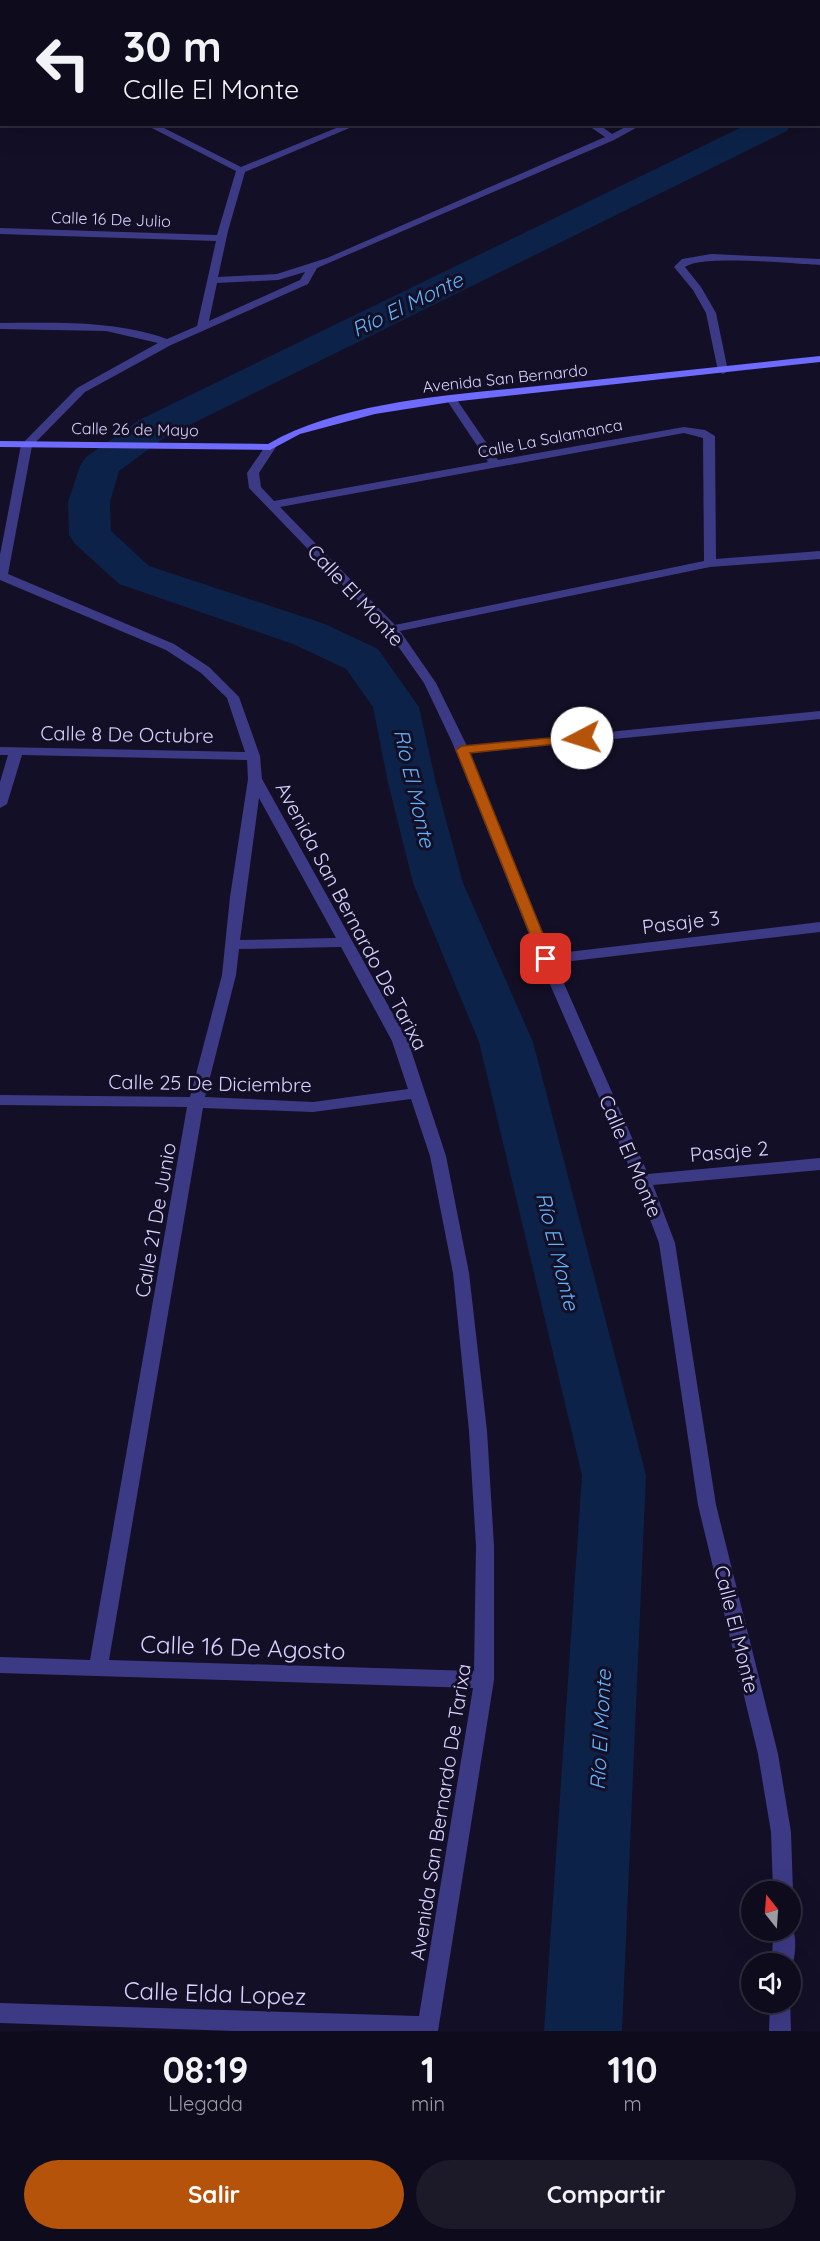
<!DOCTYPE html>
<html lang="es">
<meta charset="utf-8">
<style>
:root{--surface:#0e0b1c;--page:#1c1929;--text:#f1f3f6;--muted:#9b9ba3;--line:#2e2b3b;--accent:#b45309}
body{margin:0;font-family:Quicksand,sans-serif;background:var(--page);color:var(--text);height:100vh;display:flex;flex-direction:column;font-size:22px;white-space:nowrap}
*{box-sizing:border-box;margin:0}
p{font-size:20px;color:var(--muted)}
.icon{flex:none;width:33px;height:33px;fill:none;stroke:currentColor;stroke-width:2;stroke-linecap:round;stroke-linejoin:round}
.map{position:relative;height:2031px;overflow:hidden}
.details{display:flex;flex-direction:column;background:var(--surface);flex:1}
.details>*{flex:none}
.hud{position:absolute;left:0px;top:0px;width:820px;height:126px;box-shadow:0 6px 24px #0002,0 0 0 2px var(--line);background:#0e0b1c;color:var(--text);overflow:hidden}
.needle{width:39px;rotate:343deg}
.fabs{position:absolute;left:741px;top:1881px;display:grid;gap:12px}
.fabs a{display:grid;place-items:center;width:60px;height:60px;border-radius:50%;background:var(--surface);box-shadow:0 6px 24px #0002,0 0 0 2px var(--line);font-size:30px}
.pin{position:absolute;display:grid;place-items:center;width:51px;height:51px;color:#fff;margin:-26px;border-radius:12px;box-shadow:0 3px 9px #0006}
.me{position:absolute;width:66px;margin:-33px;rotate:265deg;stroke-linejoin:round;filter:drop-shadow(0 0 4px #0008)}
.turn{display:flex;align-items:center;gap:21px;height:126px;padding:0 24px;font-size:27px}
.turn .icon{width:78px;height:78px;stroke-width:2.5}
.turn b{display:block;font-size:42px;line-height:51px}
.eta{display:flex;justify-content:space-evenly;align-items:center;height:102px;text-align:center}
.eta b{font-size:36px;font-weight:800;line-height:42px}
.cta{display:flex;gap:12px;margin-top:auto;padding:12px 24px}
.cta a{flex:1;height:69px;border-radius:36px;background:var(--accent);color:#fff;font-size:24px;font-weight:800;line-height:69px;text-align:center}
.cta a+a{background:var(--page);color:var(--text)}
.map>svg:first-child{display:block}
</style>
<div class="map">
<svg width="820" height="2031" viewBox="0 0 820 2031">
<rect width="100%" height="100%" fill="#130f26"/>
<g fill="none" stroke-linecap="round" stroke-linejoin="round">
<!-- stream -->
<path stroke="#0c2248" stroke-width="5" d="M 768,128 L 798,124"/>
<!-- river -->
<g fill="#0c2248" fill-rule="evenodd">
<rect x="819" y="96" width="1" height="20"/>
<path d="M 748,124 L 791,124 L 787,131 L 167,436 L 119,471 L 110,502 L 111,531 L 149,566 L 325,624 L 378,649 L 419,707 L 436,783 L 463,883 L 533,1042 L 646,1475 L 622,2031 L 544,2031 L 582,1475 L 479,1042 L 413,883 L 388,783 L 373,707 L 346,669 L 293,644 L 119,584 L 75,544 L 69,535 L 68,502 L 80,466 L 86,457 L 139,420 Z"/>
</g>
<!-- street -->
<g fill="#3d3a85" fill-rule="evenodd">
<path d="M 55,0 L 73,0 L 75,2 L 56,2 Z"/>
<path d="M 414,0 L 422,0 L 413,2 Z"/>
<path d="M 793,0 L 805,0 L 807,2 L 794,2 Z"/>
<rect x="819" y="4" width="1" height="4"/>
<path d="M 0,41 L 2,41 L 0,48 Z"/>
<rect x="819" y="50" width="1" height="6"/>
<path d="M 0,55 L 2,56 L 2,61 L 0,61 Z"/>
<path d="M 144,124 L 156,124 L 241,167 L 346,124 L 359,124 L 245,172 L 228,231 L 218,277 L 277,274 L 327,258 L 605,137 L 586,124 L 598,124 L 612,134 L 631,124 L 643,124 L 614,140 L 317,268 L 308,284 L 171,345 L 85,392 L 32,446 L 8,574 L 174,644 L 209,667 L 239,697 L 260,756 L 262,779 L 408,1041 L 446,1156 L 469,1273 L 487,1431 L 494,1546 L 494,1680 L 438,2031 L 235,2031 L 0,2023 L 0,2003 L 419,2016 L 473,1688 L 0,1673 L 0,1657 L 90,1660 L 187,1107 L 0,1105 L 0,1095 L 190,1097 L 222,975 L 230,897 L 248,779 L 247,760 L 22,755 L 7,804 L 0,808 L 0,782 L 8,755 L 0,755 L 0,747 L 245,752 L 227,698 L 201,673 L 166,650 L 0,580 L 0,555 L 21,445 L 77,388 L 158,343 L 106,331 L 0,329 L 0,323 C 57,323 112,320 167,339 L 197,326 L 216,241 L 0,234 L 0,228 L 217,235 L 236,171 ZM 305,272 L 300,280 L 209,321 L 217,283 L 278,280 ZM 259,798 L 336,938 L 240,940 ZM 341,947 L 392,1041 L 408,1089 L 313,1102 L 205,1097 L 236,975 L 239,949 ZM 411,1099 L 430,1156 L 453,1273 L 469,1431 L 476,1546 L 474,1671 L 109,1660 L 203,1108 L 313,1112 Z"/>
<path d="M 711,254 L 820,259 L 820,265 C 795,264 701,254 685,267 L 701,287 L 716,313 L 728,371 L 723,374 L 718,371 L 706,313 L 693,290 L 674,267 L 682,259 Z"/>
<path d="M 451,396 L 455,397 L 498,460 L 684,427 L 705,430 L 715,436 L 716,559 L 820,551 L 820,559 L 710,567 L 400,631 L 436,683 L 467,746 L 820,711 L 820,719 L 470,753 L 551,954 L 820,922 L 820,932 L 555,963 L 648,1174 L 820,1158 L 820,1170 L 653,1185 L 675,1243 L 716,1505 L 778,1754 L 791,1832 L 793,1892 L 790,1898 L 790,1892 L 773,1892 L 771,1832 L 758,1754 L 698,1505 L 659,1243 L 635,1180 L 539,959 L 452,742 L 424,683 L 388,632 L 249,488 L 247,473 L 266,445 L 270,444 L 276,447 L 259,473 L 261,487 L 274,501 L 488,462 L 446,399 ZM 684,433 L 703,438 L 704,561 L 395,625 L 280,507 Z"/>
<path d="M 790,1923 C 798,1934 796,1959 790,1971 L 790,1964 L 772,1964 L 773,1930 L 790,1930 Z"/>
<path d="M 790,1999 L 791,2031 L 769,2031 L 770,2002 L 790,2002 Z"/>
</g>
<!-- secondary -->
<path fill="#6f6bff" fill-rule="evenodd" d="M 820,356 L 820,362 L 451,402 L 375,414 L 300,434 L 270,450 L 0,447 L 0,441 L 268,444 C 343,401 453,395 538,386 C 632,376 726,366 820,356 Z"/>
</g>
<!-- route -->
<path fill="#b45309" stroke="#753606" stroke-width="1.5" d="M 582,735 L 588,738 L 586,741 L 470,753 L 553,959 L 546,964 L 540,959 L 456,750 L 462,746 Z"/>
<g text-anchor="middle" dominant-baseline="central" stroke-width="6" stroke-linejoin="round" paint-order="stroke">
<!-- far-street labels -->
<g font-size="16" fill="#d9d4ff" stroke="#130f26">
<text transform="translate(111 219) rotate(2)">Calle 16 De Julio</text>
<text transform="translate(505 378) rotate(-6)">Avenida San Bernardo</text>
<text transform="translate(135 429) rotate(1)">Calle 26 de Mayo</text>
<text transform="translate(550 438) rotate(-11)">Calle La Salamanca</text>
</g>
<!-- street labels -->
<g font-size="20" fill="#d9d4ff" stroke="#130f26">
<text transform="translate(356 595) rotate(47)">Calle El Monte</text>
<text transform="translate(127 734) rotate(1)">Calle 8 De Octubre</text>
<text transform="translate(352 916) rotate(62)">Avenida San Bernardo De Tarixa</text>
<text transform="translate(681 922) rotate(-7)">Pasaje 3</text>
<text transform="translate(210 1083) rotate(1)">Calle 25 De Diciembre</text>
<text transform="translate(729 1151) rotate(-5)">Pasaje 2</text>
<text transform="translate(631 1156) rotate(67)">Calle El Monte</text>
<text transform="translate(155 1220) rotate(-80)">Calle 21 De Junio</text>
<text transform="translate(737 1629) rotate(76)">Calle El Monte</text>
<text transform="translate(440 1812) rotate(-81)">Avenida San Bernardo De Tarixa</text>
</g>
<!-- water labels -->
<g font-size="21" font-style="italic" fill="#62b6ff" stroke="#130f26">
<text transform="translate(407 304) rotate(-26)">Río El Monte</text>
<text transform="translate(415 788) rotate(77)">Río El Monte</text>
<text transform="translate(558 1251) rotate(76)">Río El Monte</text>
<text transform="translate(600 1730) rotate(-87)">Río El Monte</text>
</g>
<!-- near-street labels -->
<g font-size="24" fill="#d9d4ff" stroke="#130f26">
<text transform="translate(243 1647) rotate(2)">Calle 16 De Agosto</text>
<text transform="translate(215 1993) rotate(2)">Calle Elda Lopez</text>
</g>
</g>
</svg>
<div class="fabs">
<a><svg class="needle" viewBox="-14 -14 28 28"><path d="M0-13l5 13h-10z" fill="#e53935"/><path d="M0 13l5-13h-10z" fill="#9b9ba3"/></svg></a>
<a><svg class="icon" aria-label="sound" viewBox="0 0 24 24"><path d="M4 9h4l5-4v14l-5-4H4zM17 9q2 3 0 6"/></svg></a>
</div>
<div class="pin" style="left:546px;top:959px;background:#d93025"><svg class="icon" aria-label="arrive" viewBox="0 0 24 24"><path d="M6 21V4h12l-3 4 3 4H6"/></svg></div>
<svg class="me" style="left:582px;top:738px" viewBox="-20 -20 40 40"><circle r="19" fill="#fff"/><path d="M0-13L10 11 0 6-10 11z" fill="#b45309"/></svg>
<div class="hud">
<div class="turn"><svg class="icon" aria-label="left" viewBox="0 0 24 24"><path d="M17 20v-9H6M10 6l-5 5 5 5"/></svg><div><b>30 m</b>Calle El Monte</div></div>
</div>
</div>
<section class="details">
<div class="eta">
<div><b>08:19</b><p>Llegada</p></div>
<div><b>1</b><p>min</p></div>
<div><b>110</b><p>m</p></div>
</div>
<div class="cta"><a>Salir</a><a>Compartir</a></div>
</section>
